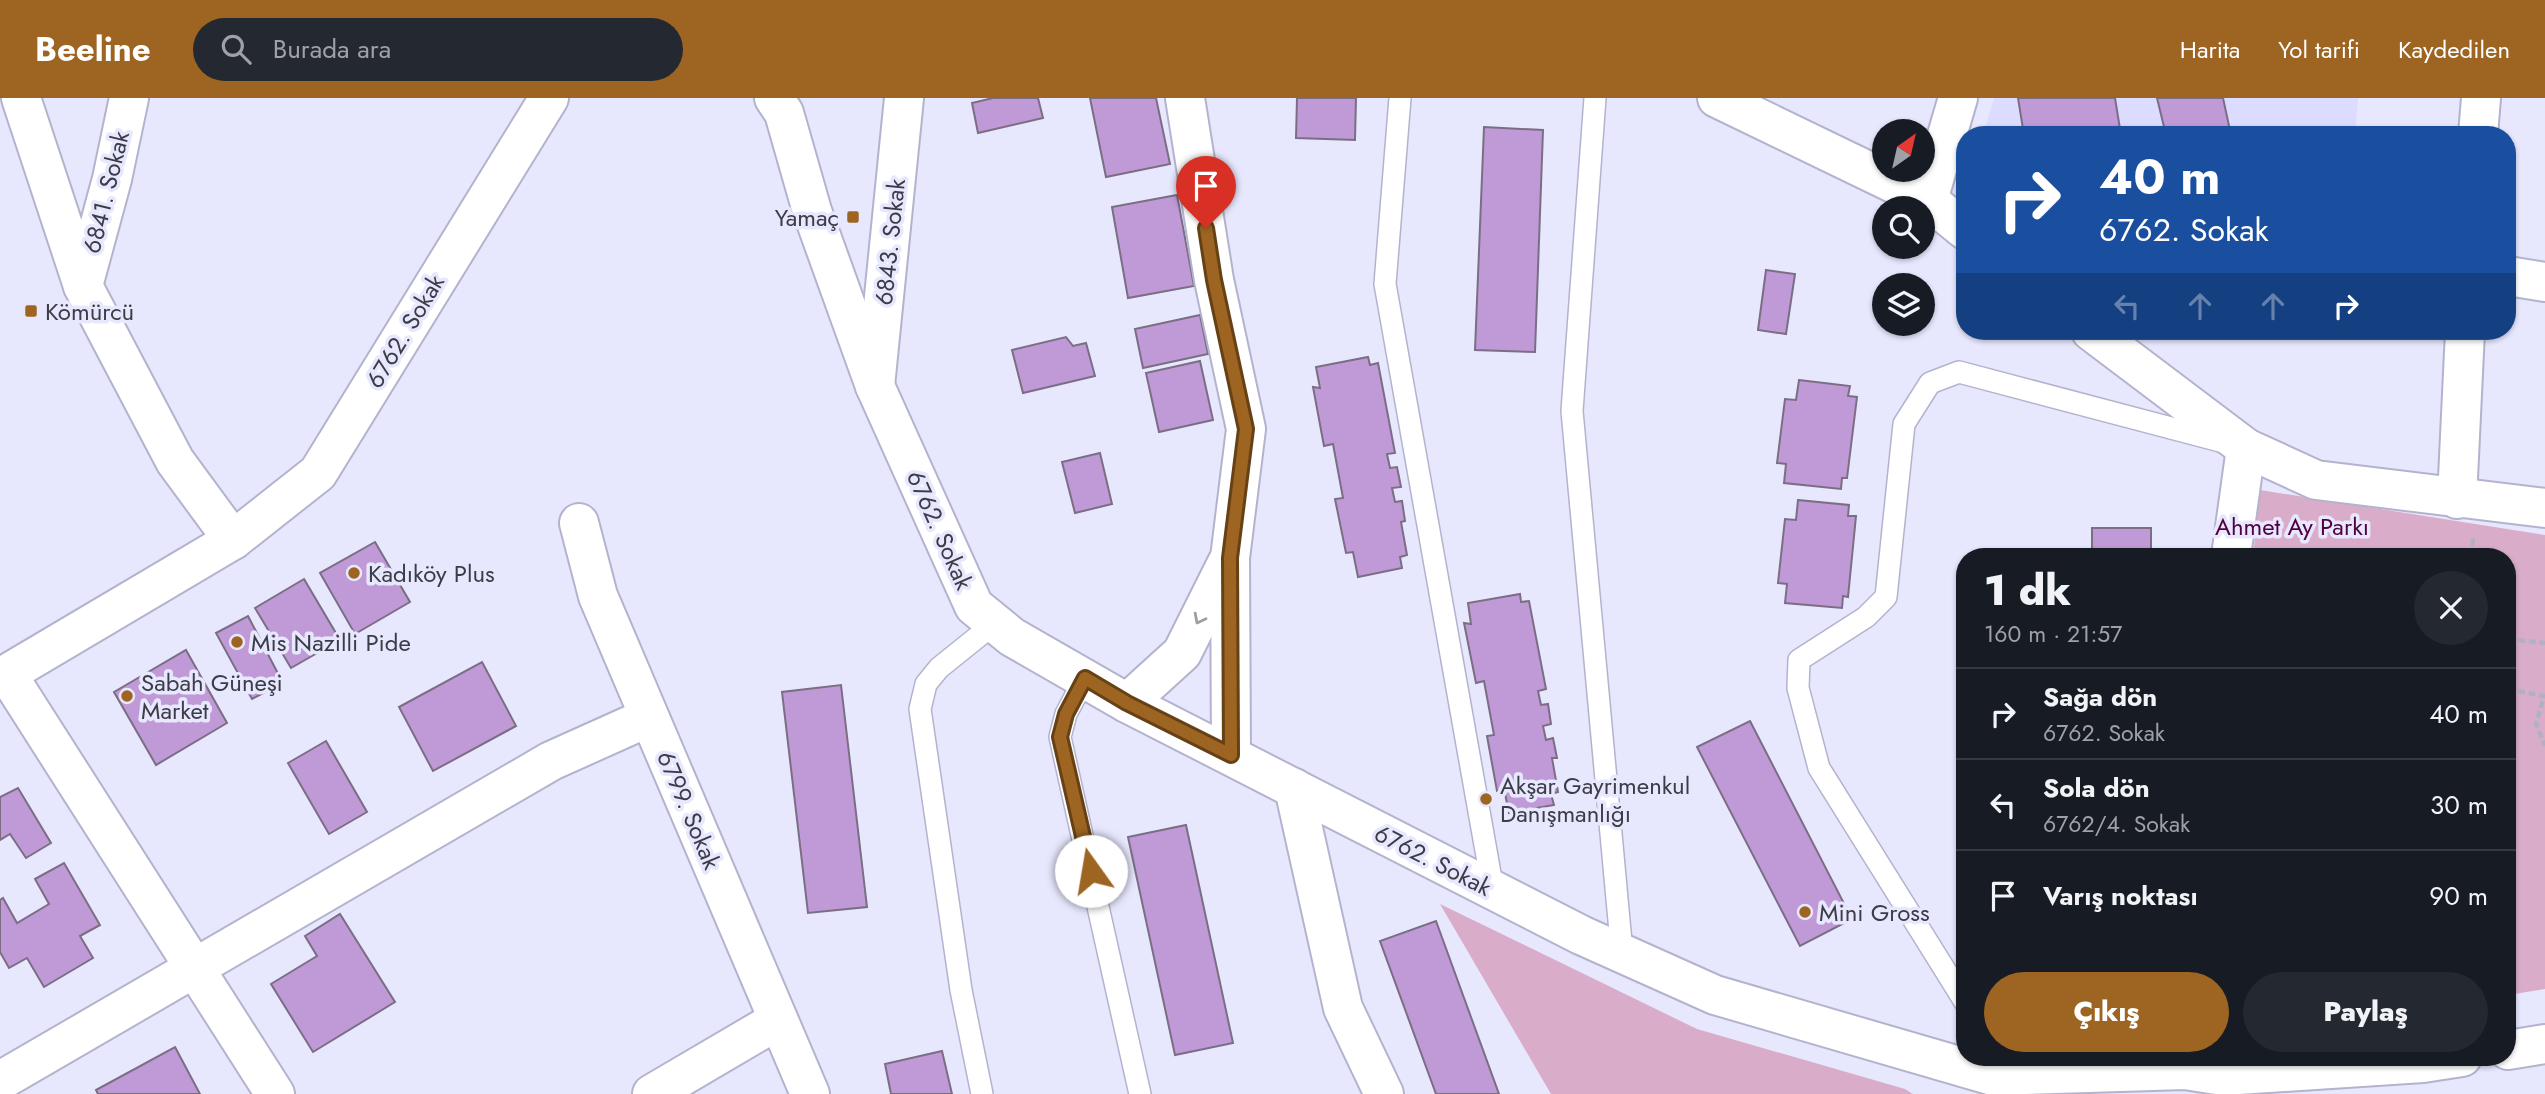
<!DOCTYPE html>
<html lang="tr">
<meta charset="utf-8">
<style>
:root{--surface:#171b24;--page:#242831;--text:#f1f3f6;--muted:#9ea1a6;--line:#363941;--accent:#9d6422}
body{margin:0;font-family:Jost,sans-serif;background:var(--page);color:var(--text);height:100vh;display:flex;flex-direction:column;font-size:26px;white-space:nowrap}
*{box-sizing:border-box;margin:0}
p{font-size:23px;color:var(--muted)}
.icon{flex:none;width:38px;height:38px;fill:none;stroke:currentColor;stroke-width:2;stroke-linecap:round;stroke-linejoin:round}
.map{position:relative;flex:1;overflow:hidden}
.sheet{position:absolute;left:1956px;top:450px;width:560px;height:518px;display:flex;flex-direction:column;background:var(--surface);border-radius:28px;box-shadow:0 2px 5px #0004}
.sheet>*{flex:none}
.banner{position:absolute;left:1956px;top:28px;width:560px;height:214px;border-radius:28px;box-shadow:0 2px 5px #0004;background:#1a4fa0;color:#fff;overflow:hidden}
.needle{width:46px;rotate:34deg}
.controls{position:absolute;left:1872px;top:21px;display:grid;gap:14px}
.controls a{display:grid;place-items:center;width:63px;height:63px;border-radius:50%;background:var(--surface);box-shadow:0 2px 5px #0004;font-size:35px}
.pin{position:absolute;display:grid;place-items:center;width:60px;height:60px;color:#fff;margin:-72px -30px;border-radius:50% 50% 50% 0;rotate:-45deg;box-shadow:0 0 7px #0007}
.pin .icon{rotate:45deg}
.me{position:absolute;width:77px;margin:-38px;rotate:347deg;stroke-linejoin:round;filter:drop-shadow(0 0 5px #0008)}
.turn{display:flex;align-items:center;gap:24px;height:147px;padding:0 28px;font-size:32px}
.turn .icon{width:91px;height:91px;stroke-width:2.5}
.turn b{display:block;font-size:49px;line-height:60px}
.lanes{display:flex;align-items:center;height:66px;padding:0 28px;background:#0003;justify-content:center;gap:35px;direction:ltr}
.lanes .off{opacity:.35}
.round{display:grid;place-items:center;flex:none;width:74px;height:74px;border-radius:37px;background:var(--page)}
.summary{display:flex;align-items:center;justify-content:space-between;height:119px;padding:0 28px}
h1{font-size:42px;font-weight:800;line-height:52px}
.action{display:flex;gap:14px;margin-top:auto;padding:14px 28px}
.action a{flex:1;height:80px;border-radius:42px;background:var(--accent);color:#fff;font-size:28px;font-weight:800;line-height:80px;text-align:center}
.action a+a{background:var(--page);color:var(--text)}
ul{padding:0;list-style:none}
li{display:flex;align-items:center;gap:21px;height:91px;padding:0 28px;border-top:2px solid var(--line)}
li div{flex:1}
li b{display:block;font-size:26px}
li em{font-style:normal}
header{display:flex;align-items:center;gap:42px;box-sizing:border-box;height:98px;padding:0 35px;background:var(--accent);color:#fff}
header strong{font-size:33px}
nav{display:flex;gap:38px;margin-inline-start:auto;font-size:24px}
.search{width:490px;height:63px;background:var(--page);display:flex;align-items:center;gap:18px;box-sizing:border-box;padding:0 24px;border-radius:38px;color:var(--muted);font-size:26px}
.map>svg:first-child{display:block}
</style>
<header>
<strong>Beeline</strong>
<div class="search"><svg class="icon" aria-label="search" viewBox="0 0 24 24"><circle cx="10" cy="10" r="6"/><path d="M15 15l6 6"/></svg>Burada ara</div>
<nav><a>Harita</a><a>Yol tarifi</a><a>Kaydedilen</a></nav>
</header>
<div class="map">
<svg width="2545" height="996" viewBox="0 0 2545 996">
<rect width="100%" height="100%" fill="#e7e8fe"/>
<!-- built -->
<path fill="#dbdcff" d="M 1994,0 L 2358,0 L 2355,37 L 1983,37 Z"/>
<!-- green -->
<g fill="#d9adc9">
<path d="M 2260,392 L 2545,437 L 2545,891 L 2508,897 L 2508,458 L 2253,458 Z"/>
<path d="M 1440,806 L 1697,931 L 1905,991 L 1913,996 L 1551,996 Z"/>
</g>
<!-- building -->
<g fill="#c099d7" stroke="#7b6e84" stroke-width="2">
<path d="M 993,0 L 1038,0 L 1043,20 L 978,35 L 972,5 Z"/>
<path d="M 1090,0 L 1156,0 L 1170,66 L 1106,79 Z"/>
<path d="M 1297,0 L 1356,0 L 1355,42 L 1296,40 Z"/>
<path d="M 2018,0 L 2115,0 L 2121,37 L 2024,37 Z"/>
<path d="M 2157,0 L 2223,0 L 2231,37 L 2166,37 Z"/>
<path d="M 1484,29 L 1543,32 L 1535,254 L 1475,252 Z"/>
<path d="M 1177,97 L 1194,188 L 1128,200 L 1112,109 Z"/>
<path d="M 1766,172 L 1795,176 L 1786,236 L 1758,232 Z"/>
<path d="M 1200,217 L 1208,256 L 1143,270 L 1135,231 Z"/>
<path d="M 1066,239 L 1073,248 L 1086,245 L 1095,278 L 1023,295 L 1012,252 Z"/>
<path d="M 1368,259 L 1370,267 L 1378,265 L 1395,355 L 1387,356 L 1390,370 L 1397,369 L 1401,389 L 1392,390 L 1395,404 L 1402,403 L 1405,423 L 1401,424 L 1407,457 L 1400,459 L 1402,470 L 1358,479 L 1353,454 L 1346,455 L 1335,401 L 1343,400 L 1333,346 L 1324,348 L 1313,289 L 1320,290 L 1316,269 Z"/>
<path d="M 1200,263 L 1213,322 L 1159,334 L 1146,275 Z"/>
<path d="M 1799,282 L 1850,288 L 1848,298 L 1857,299 L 1847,380 L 1842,380 L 1841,391 L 1784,385 L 1786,366 L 1777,365 L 1785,301 L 1796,302 Z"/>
<path d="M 1100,355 L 1112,406 L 1075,415 L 1062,364 Z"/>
<path d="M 1798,402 L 1849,407 L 1848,418 L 1856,418 L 1848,499 L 1843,498 L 1842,510 L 1785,505 L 1787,486 L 1778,485 L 1785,421 L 1796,422 Z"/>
<rect x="2092" y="430" width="59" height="28"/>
<path d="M 375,444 L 410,504 L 355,536 L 320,475 Z"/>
<path d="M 304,481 L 340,542 L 291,570 L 255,510 Z"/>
<path d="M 1520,496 L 1521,504 L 1529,503 L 1546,591 L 1538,593 L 1541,607 L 1548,606 L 1551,626 L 1543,628 L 1546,642 L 1553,640 L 1557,660 L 1552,660 L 1558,694 L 1551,696 L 1554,707 L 1509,715 L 1504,691 L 1497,693 L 1487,638 L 1494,637 L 1484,583 L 1476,585 L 1464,525 L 1471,526 L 1468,505 Z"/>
<path d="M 248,518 L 283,585 L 252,601 L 216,535 Z"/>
<path d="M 186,552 L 227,625 L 156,667 L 114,594 Z"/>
<path d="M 482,564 L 516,628 L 433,673 L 399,609 Z"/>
<path d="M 841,587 L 867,809 L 808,815 L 782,594 Z"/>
<path d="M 1750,623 L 1852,821 L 1800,848 L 1697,649 Z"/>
<path d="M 326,643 L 367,714 L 329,736 L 288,665 Z"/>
<path d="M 18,690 L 51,745 L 26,760 L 10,736 L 0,742 L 0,699 Z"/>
<path d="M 1186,727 L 1233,945 L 1175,957 L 1128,739 Z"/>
<path d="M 64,765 L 100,827 L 80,838 L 93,860 L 44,889 L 27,860 L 9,870 L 0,854 L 0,802 L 3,800 L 17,825 L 49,806 L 35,781 Z"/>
<path d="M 340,816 L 395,904 L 313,954 L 271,886 L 317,858 L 305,838 Z"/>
<path d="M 1436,823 L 1499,996 L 1436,996 L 1380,843 Z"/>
<path d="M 175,949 L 200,996 L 98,996 L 96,992 Z"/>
<path d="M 942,953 L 952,996 L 891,996 L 885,966 Z"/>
</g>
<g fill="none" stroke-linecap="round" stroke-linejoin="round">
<defs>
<g id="lane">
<path d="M 1400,0 L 1385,186 L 1493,792"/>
<path d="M 1595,0 L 1572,313 L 1622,855"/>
<path d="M 1085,580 L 1066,616 L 1060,639 L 1140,996"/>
<path d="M 1965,904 L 1819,670 L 1798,590 L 1799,562 L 1866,519 L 1886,499 L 1904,326 L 1930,285 L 1959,274 L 2224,344"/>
<path d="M 982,996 L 961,892 L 920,611 L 926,586 L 939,570 L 995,525"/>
</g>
<g id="street">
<path d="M 1717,0 L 1928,102 L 1965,132"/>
<path d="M 2478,37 L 2481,0"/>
<path d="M 1928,102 L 1958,0"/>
<path d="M 2508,178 L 2545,184"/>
<path d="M 83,188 L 112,81 L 129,0"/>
<path d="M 2091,233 L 2246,350 L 2316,382 L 2545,410"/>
<path d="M 875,288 L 904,0"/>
<path d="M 2457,401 L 2465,233"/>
<path d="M 579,425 L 598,498 L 810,996"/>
<path d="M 2231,458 L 2246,350"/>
<path d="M 7,576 L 275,996"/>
<path d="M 1294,690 L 1343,910 L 1384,996"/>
<path d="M 0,983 L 551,663 L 649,619"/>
<path d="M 652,996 L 778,922"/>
</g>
<g id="secondary">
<path d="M 21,0 L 83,188 L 175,363 L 233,442"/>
<path d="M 774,0 L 784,15 L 812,113 L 875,288 L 974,508 L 1012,539 L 1127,605 L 1581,837 L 1715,897 L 1993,978 L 2185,972 L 2223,978 L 2423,965 L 2462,959"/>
<path d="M 1185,0 L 1214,182 L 1246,331 L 1230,460 L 1231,657"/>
<path d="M 0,580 L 233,442 L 318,375 L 549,0"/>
<path d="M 1127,605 L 1182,555 L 1227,465"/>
<path d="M 2508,952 L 2545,946"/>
</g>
</defs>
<!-- lane casing -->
<use href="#lane" stroke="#b3b3ce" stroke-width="24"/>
<!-- street casing -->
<use href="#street" stroke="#b3b3ce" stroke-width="42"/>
<!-- secondary casing -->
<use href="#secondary" stroke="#b3b3ce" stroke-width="42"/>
<!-- path -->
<g stroke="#b0b1c4" stroke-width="4.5" stroke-dasharray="7 3.5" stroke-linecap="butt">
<path d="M 2472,458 L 2473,439"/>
<path d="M 2508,541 L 2545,545"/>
<path d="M 2508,591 L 2544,598 L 2536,626 L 2545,648"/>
</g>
<!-- lane -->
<use href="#lane" stroke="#fff" stroke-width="21"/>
<!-- street -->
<use href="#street" stroke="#fff" stroke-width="38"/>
<!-- secondary -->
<use href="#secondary" stroke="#fff" stroke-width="38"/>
</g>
<!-- one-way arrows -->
<defs><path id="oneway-chevron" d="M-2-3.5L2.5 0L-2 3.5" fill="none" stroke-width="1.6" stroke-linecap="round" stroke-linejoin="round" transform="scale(1.75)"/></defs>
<use stroke="#9e9ea3" href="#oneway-chevron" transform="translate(1199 521) rotate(117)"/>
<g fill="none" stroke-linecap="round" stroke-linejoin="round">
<defs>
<path id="route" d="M 1091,773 L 1060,639 L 1066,616 L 1085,580 L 1127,605 L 1231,657 L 1230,460 L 1246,331 L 1214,182 L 1206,130"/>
</defs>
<!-- route casing -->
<use href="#route" stroke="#664116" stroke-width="18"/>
<!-- route -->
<use href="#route" stroke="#9d6422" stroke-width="12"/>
</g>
<!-- markers -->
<g fill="#9d6422" stroke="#e7e8fe" stroke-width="2.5">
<rect x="846" y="112" width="14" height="14" rx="3.5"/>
<rect x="24" y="206" width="14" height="14" rx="3.5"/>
<circle cx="354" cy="475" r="7"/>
<circle cx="237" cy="544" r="7"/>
<circle cx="127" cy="598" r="7"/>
<circle cx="1486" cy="701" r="7"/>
<circle cx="1805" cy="814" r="7"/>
</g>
<g text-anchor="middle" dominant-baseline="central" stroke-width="7" stroke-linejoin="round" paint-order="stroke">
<!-- street labels -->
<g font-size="24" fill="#3c3c47" stroke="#e7e8fe">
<text transform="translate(106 94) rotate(-76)">6841. Sokak</text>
<text transform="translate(890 144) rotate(-84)">6843. Sokak</text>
<text transform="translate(405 233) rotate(-59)">6762. Sokak</text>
<text transform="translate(940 432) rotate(66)">6762. Sokak</text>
<text transform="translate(689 712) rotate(67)">6799. Sokak</text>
<text transform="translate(1433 762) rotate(27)">6762. Sokak</text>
</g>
<!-- poi labels -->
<g font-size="24" fill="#3c3c47" stroke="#e7e8fe" text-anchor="start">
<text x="839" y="119" text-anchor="end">Yamaç</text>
<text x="45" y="213">Kömürcü</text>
<text x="368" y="475">Kadıköy Plus</text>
<text x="251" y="544">Mis Nazilli Pide</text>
<text x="141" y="584">Sabah Güneşi<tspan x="141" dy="28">Market</tspan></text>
<text x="1500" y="687">Akşar Gayrimenkul<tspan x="1500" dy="28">Danışmanlığı</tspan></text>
<text x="1819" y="814">Mini Gross</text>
</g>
<!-- park labels -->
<g font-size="24" fill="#51013f" stroke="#e7e8fe">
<text x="2292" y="428">Ahmet Ay Parkı</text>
</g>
</g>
</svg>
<div class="controls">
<a><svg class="needle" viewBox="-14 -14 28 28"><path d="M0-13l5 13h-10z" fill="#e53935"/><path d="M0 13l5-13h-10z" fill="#9ea1a6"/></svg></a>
<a><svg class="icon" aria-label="search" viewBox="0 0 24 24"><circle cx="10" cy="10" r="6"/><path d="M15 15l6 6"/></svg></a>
<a><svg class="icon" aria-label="layers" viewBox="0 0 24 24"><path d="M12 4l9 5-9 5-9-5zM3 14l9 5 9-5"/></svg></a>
</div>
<div class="pin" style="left:1206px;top:130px;background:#d93025"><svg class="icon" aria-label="arrive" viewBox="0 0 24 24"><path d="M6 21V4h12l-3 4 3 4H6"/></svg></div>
<svg class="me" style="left:1091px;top:773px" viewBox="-20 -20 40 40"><circle r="19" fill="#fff"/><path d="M0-13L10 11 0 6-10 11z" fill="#9d6422"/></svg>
<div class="banner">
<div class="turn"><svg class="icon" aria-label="right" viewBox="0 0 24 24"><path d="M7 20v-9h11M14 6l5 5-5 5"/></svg><div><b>40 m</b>6762. Sokak</div></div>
<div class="lanes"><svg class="icon off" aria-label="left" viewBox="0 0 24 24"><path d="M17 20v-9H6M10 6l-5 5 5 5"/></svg><svg class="icon off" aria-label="ahead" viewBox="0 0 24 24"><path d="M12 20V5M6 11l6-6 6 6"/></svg><svg class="icon off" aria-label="ahead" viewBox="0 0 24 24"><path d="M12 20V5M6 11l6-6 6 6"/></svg><svg class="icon" aria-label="right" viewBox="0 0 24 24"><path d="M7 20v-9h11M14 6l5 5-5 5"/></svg></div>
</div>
<section class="sheet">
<div class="summary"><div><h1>1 dk</h1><p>160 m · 21:57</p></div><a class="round"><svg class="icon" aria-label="close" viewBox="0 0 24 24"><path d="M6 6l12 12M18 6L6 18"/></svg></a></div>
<ul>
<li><svg class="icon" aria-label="right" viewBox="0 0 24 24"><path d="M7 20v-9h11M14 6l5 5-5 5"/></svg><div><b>Sağa dön</b><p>6762. Sokak</p></div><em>40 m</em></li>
<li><svg class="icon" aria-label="left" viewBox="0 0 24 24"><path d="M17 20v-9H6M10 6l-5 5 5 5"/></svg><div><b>Sola dön</b><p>6762/4. Sokak</p></div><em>30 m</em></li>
<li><svg class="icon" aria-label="arrive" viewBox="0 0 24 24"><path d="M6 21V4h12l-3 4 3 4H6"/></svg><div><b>Varış noktası</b></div><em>90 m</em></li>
</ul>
<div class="action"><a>Çıkış</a><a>Paylaş</a></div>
</section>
</div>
